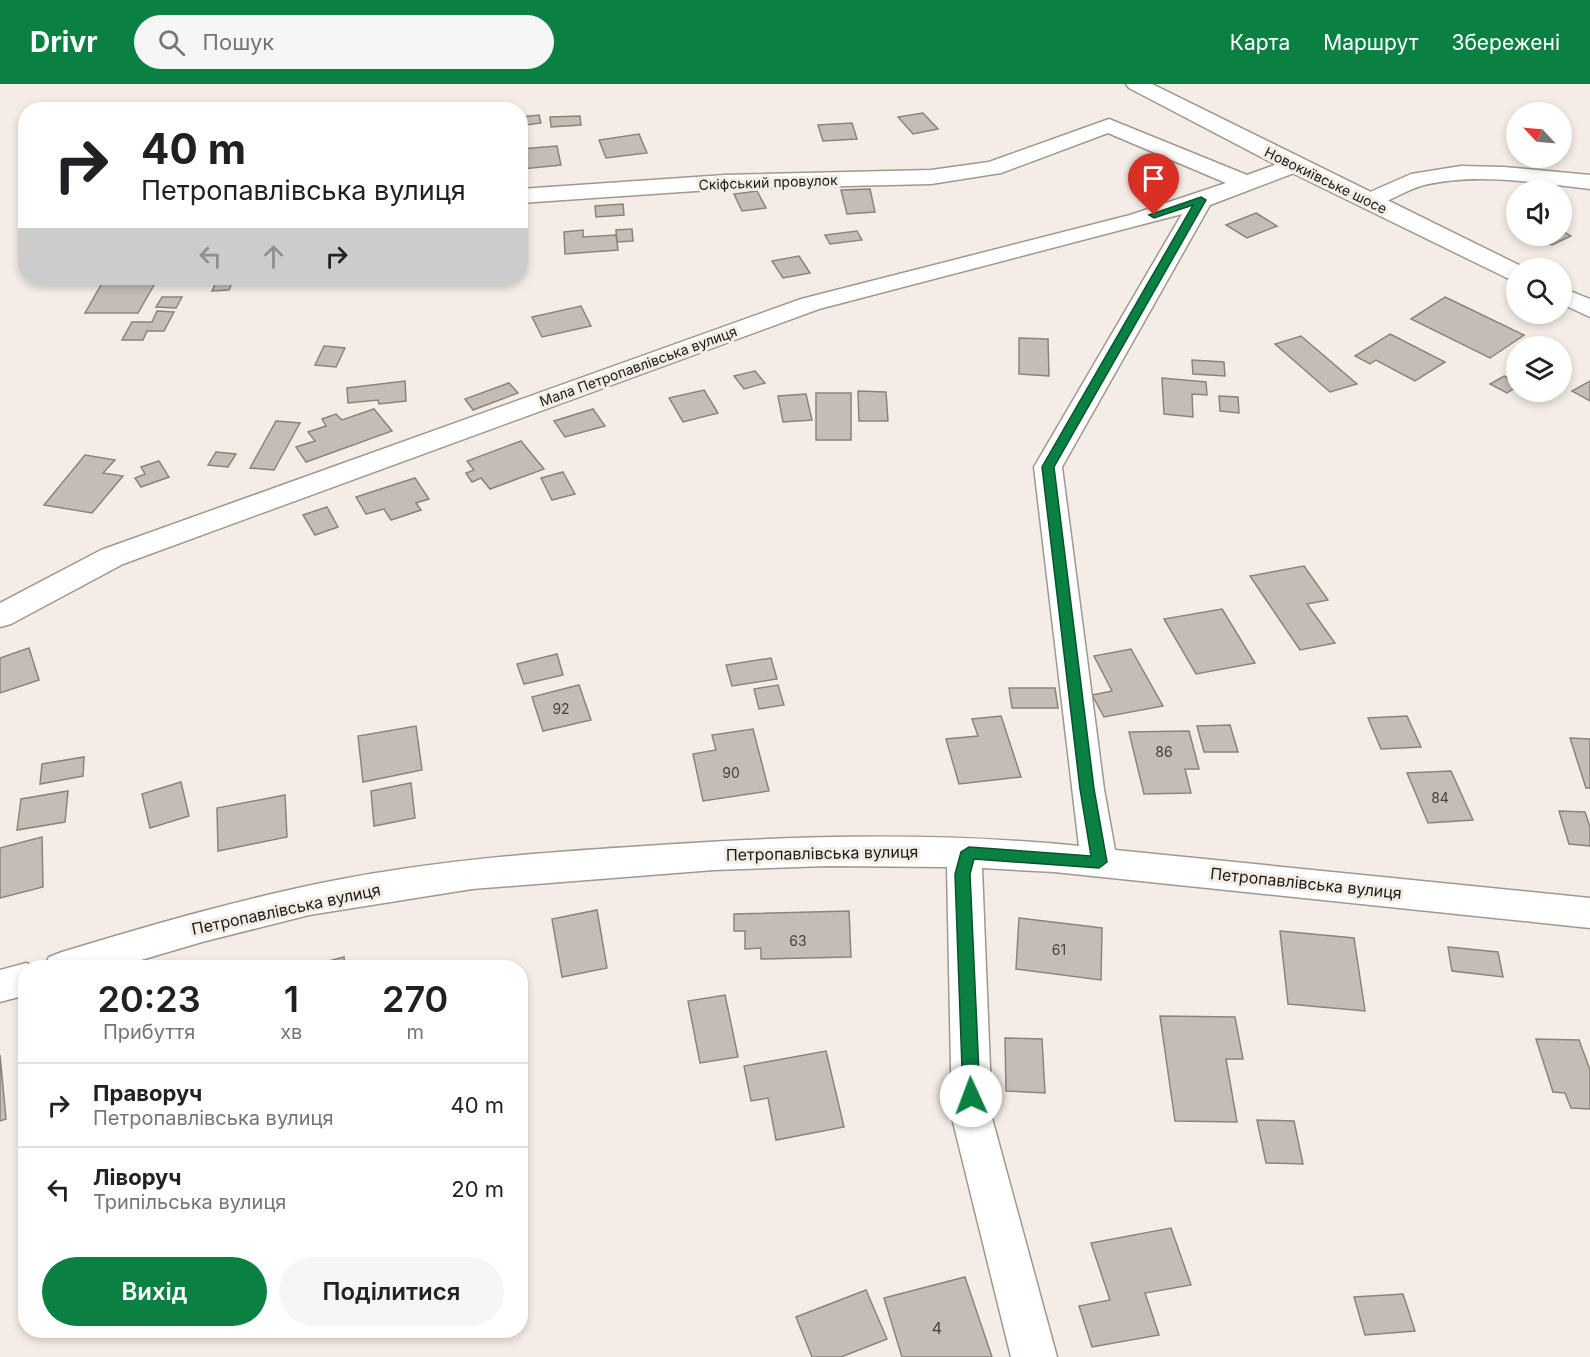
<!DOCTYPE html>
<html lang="uk">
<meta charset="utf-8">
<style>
:root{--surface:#fff;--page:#f6f6f6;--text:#202124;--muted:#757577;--line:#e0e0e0;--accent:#0b8043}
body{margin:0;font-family:Inter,sans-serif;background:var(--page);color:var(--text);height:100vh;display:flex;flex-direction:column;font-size:22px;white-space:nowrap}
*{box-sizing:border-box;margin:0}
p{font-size:20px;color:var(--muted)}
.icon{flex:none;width:33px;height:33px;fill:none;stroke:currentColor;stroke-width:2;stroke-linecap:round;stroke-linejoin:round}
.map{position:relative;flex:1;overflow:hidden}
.panel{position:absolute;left:18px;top:876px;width:510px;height:378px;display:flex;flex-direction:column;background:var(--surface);border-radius:24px;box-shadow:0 3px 9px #0003}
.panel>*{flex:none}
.banner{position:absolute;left:18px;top:18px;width:510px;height:183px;border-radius:24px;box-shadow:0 3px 9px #0003;background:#fff;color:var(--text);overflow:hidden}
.needle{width:39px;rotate:296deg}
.controls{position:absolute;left:1506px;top:18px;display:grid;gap:12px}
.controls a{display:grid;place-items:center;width:66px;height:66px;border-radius:50%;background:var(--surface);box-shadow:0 3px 9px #0003;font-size:30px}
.pin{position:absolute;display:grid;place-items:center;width:51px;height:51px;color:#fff;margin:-62px -26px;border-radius:50% 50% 50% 0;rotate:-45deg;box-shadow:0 0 6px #0007}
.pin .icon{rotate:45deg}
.me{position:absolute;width:66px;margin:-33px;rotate:358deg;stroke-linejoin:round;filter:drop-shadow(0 0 4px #0008)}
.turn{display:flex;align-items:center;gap:21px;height:126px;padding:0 24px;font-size:27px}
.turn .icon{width:78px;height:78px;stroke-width:2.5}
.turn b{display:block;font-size:42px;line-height:51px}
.lanes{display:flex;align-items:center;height:57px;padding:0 24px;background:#0003;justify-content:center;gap:30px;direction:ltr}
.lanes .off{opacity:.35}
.eta{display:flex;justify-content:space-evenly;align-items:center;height:102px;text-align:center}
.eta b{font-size:36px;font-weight:600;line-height:42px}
.action{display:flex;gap:12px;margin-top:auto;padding:12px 24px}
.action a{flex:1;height:69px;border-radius:36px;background:var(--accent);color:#fff;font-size:24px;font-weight:600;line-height:69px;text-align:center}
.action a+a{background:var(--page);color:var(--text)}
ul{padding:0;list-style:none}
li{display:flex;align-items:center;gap:18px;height:84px;padding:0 24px;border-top:2px solid var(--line)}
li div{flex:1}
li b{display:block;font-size:22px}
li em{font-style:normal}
header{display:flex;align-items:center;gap:36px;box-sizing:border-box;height:84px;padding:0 30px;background:var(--accent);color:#fff}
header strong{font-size:28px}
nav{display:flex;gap:33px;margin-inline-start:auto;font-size:21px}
.search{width:420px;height:54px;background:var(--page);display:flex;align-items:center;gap:15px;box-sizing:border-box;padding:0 21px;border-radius:33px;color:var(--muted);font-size:22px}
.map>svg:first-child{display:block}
</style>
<header>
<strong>Drivr</strong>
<div class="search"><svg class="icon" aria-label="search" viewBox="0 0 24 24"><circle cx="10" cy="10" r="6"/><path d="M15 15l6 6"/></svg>Пошук</div>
<nav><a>Карта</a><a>Маршрут</a><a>Збережені</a></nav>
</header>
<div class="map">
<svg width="1590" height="1273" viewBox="0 0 1590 1273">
<rect width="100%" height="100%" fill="#f4ede5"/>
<!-- building -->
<g fill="#c5bdb5" stroke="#8b847c" stroke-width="1.5">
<path d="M 923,29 L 938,45 L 913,50 L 898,33 Z"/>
<path d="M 539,31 L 541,39 L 520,42 L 520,33 Z"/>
<path d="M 580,32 L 581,41 L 551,43 L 550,33 Z"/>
<path d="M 852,39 L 857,55 L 823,57 L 818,41 Z"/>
<path d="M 639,50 L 647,69 L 606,74 L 599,56 Z"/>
<path d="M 557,62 L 561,81 L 522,85 L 520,65 Z"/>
<path d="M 870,105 L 875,128 L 847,130 L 841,106 Z"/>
<path d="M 757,107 L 766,124 L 742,127 L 734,110 Z"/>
<path d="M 623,120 L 624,131 L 596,133 L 595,122 Z"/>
<path d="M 1256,129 L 1277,142 L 1247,154 L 1226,141 Z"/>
<path d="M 632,145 L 633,157 L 617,158 L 616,146 Z"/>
<path d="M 583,146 L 583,153 L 616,151 L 618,166 L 565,170 L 564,148 Z"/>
<path d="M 857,147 L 862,156 L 830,160 L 825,151 Z"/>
<path d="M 1562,147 L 1571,152 L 1552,161 L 1536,152 L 1562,152 Z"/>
<path d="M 799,172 L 810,189 L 783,194 L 772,177 Z"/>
<path d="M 105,194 L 158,194 L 138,229 L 85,229 Z"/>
<path d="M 218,194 L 234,194 L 229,206 L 212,207 Z"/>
<path d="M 162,213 L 182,213 L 176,224 L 156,223 Z"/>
<path d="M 1445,213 L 1524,251 L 1490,274 L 1411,235 Z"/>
<path d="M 581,222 L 591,242 L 542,253 L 532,233 Z"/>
<path d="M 157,227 L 174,228 L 164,247 L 147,247 L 143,256 L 122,256 L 132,238 L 152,238 Z"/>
<path d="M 1390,250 L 1445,278 L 1415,297 L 1376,276 L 1370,280 L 1355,272 Z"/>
<path d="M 1301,252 L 1357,300 L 1330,308 L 1275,260 Z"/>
<path d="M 1019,254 L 1048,255 L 1049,292 L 1019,290 Z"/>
<path d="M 324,262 L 345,264 L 336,283 L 315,281 Z"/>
<path d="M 1192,276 L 1224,278 L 1225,292 L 1193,290 Z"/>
<path d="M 755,287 L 765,299 L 744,305 L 734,292 Z"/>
<path d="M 1504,292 L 1516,299 L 1516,303 L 1507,309 L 1490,300 Z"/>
<path d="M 1162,294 L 1206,298 L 1207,311 L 1192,310 L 1193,333 L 1164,330 Z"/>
<path d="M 405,297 L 406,317 L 379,320 L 378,316 L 348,319 L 347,304 Z"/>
<path d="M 1590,297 L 1590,317 L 1572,307 Z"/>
<path d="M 509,299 L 518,309 L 473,326 L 465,315 Z"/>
<path d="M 704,306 L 718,329 L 683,338 L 669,314 Z"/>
<path d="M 858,307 L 886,308 L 888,337 L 859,337 Z"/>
<rect x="816" y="309" width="35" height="47"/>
<path d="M 806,310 L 812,336 L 783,338 L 778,312 Z"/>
<path d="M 1219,312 L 1238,313 L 1239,329 L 1220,327 Z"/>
<path d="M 374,325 L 392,347 L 306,378 L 296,363 L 315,357 L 308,348 L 326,342 L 322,335 L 336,330 L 342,336 Z"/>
<path d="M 593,325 L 605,342 L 565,353 L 554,337 Z"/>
<path d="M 276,337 L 300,339 L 274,386 L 250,384 Z"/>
<path d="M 521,357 L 544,385 L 490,405 L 481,394 L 472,398 L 466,389 L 474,386 L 467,377 Z"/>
<path d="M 216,368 L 236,370 L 228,383 L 208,381 Z"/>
<path d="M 85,371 L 115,376 L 103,389 L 123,392 L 92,429 L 44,421 Z"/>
<path d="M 159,377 L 169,393 L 141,403 L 135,394 L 145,390 L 141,383 Z"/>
<path d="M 563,388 L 575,410 L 552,416 L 541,394 Z"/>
<path d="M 415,394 L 429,415 L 416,419 L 421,426 L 391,436 L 384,425 L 366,430 L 356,413 Z"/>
<path d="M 327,423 L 338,443 L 315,451 L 303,431 Z"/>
<path d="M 1304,482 L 1328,516 L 1307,520 L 1335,559 L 1300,566 L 1250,492 Z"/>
<path d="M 1222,525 L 1255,579 L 1196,590 L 1164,535 Z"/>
<path d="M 29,564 L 39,596 L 0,609 L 0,574 Z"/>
<path d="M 1131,565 L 1163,622 L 1104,633 L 1092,611 L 1112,607 L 1094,572 Z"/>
<path d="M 557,570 L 563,591 L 524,600 L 517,580 Z"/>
<path d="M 771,574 L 777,595 L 732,602 L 726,581 Z"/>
<path d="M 579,601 L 591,636 L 543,647 L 532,613 Z"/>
<path d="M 778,601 L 784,621 L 759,625 L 754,605 Z"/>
<path d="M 1009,604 L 1055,604 L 1058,624 L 1012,624 Z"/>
<path d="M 1001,632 L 1021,693 L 959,700 L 946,655 L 978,652 L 972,635 Z"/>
<path d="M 1407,632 L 1421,663 L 1381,665 L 1368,634 Z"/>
<path d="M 1230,641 L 1238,668 L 1204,668 L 1197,642 Z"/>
<path d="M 416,642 L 422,686 L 363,698 L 358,652 Z"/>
<path d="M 753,645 L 769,707 L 703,717 L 693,670 L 716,666 L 712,651 Z"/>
<path d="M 1189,647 L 1199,685 L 1185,685 L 1191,709 L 1144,710 L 1129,648 Z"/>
<path d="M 1570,654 L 1590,655 L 1590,704 L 1586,704 Z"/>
<path d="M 84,673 L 83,692 L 40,700 L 42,680 Z"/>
<path d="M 1451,687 L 1473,736 L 1428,739 L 1407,689 Z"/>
<path d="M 181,698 L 189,732 L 150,744 L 142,710 Z"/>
<path d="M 411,699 L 415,734 L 374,742 L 371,707 Z"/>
<path d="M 68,707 L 65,738 L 17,746 L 21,715 Z"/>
<path d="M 285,711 L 287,753 L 218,767 L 217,724 Z"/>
<path d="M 1559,727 L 1585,728 L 1590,743 L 1590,762 L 1569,760 Z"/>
<path d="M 42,753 L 43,803 L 0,814 L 0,764 Z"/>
<path d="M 597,826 L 607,884 L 562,893 L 552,835 Z"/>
<path d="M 849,827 L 851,873 L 761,875 L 761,864 L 745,865 L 745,847 L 734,847 L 734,830 Z"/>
<path d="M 1019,834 L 1102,844 L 1101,896 L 1016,885 Z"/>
<path d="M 1280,847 L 1354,854 L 1365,927 L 1288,920 Z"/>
<path d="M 1448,863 L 1498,868 L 1503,893 L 1452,887 Z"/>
<path d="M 344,873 L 345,884 L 302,884 Z"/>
<path d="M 725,911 L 738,973 L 700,979 L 688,917 Z"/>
<path d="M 1160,932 L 1235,933 L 1243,975 L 1226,975 L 1237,1038 L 1175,1037 Z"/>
<path d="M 1005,954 L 1042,955 L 1045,1009 L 1006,1007 Z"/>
<path d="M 1536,955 L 1579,956 L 1590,986 L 1590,1025 L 1571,1024 L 1565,1009 L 1553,1008 Z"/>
<path d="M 826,967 L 844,1043 L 776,1056 L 768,1014 L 751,1017 L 744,982 Z"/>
<path d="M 0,971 L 6,1035 L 0,1037 Z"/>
<path d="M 1257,1036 L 1294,1037 L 1303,1080 L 1266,1079 Z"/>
<path d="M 1171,1144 L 1191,1201 L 1145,1209 L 1159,1251 L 1092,1263 L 1079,1222 L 1110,1216 L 1091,1159 Z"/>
<path d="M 965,1193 L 992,1273 L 902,1273 L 884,1214 Z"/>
<path d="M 866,1206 L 887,1255 L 841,1273 L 812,1273 L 796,1233 Z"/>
<path d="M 1403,1210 L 1415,1247 L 1365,1251 L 1354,1213 Z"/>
</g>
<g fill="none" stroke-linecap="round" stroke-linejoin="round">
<defs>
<g id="street">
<path d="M 1109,35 L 1247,91 L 1294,74 L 1302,76 L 1305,81 L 1302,86 L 1210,121 L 1062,383 L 1104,705 L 1115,766 L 1590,814 L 1590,844 L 1054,788 L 982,784 L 992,1034 L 1057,1273 L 1011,1273 L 952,1034 L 947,783 L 827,782 L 714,786 L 472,805 L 309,831 L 202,858 L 114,884 L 43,884 L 49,873 L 62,868 C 154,840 247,813 342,795 C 437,777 534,769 630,763 C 779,752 931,747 1079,762 L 1034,383 L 1182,130 L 819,225 L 123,480 L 11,540 L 0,543 L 0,519 L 101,466 L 801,215 L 1130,131 L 1226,99 L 1108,49 L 1001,89 L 931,100 L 725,105 L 520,119 L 520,105 L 725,91 L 931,86 L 989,78 Z"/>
<path d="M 1461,82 L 1504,83 L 1590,91 L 1590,105 C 1536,99 1478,88 1424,101 C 1405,106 1388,119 1369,124 L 1361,122 L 1358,117 L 1361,112 L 1411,90 Z"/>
<path d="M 26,879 L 39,884 L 26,884 L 26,911 L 0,918 L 0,886 Z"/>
</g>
<g id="secondary">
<path d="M 1126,0 L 1152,0 L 1525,184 L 1516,184 L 1516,196 L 1507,194 L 1286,86 L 1129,4 Z"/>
<path d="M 1562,204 L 1590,215 L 1590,233 L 1562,220 Z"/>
</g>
</defs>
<!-- street casing -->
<use href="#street" stroke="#9f9891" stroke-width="3"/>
<!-- secondary casing -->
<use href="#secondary" stroke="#9f9891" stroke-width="3"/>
<!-- street -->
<use href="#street" fill="#fff" fill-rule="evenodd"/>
<!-- secondary -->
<use href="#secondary" fill="#fff" fill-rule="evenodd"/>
</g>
<!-- route -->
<path fill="#0b8043" stroke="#07532c" stroke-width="1.5" d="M 1201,113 L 1206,116 L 1054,383 L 1094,705 L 1107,778 L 1099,784 L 974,775 L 970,790 L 980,1012 L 977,1017 L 971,1020 L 966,1017 L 963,1012 L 955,790 L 961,768 L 969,763 L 1091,772 L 1080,705 L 1042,383 L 1193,121 L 1154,134 L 1149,131 Z"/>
<g text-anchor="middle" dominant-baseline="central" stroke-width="6" stroke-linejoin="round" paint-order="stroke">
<!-- far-street labels -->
<g font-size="14" fill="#1b1916" stroke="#f4ede5">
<text transform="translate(1326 96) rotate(26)">Новокиївське шосе</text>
<text transform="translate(768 98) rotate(-2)">Скіфський провулок</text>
<text transform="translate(638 282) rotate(-20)">Мала Петропавлівська вулиця</text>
</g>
<!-- number labels -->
<g font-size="14" fill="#46423e">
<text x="561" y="624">92</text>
<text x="1164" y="667">86</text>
<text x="731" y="688">90</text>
<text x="1440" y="713">84</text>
<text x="798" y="856">63</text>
<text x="1059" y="865">61</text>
</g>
<!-- street labels -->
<g font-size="16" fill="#1b1916" stroke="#f4ede5">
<text transform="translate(822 769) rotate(-1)">Петропавлівська вулиця</text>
<text transform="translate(1306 799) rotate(6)">Петропавлівська вулиця</text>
<text transform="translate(286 825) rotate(-12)">Петропавлівська вулиця</text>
</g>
<!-- near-number labels -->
<g font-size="16" fill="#46423e">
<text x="937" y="1244">4</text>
</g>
</g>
</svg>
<div class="controls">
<a><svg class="needle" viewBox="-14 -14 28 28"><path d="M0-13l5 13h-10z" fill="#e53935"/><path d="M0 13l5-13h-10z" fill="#757577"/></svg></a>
<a><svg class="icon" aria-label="sound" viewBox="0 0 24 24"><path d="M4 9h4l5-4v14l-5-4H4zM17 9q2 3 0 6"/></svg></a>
<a><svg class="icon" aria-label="search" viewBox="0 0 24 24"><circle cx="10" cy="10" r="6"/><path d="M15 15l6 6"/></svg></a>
<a><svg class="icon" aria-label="layers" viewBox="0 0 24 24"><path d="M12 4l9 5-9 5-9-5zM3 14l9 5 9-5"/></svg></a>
</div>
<div class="pin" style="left:1154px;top:131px;background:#d93025"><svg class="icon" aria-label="arrive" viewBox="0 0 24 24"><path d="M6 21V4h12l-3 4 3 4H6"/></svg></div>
<svg class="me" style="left:971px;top:1012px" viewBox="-20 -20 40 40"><circle r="19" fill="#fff"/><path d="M0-13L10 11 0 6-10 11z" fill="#0b8043"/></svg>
<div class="banner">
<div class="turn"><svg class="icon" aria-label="right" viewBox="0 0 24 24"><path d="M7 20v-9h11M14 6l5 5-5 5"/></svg><div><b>40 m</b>Петропавлівська вулиця</div></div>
<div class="lanes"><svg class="icon off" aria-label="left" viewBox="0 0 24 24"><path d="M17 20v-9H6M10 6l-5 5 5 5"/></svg><svg class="icon off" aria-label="ahead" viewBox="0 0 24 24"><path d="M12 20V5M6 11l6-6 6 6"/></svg><svg class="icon" aria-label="right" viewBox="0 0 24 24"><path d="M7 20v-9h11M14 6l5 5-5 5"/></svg></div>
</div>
<section class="panel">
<div class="eta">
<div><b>20:23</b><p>Прибуття</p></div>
<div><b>1</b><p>хв</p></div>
<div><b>270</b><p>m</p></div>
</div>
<ul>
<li><svg class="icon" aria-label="right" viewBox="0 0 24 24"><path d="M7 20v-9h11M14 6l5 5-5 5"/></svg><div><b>Праворуч</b><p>Петропавлівська вулиця</p></div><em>40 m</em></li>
<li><svg class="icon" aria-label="left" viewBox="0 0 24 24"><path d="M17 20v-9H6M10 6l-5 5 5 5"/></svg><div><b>Ліворуч</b><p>Трипільська вулиця</p></div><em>20 m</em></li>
</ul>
<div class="action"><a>Вихід</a><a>Поділитися</a></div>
</section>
</div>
